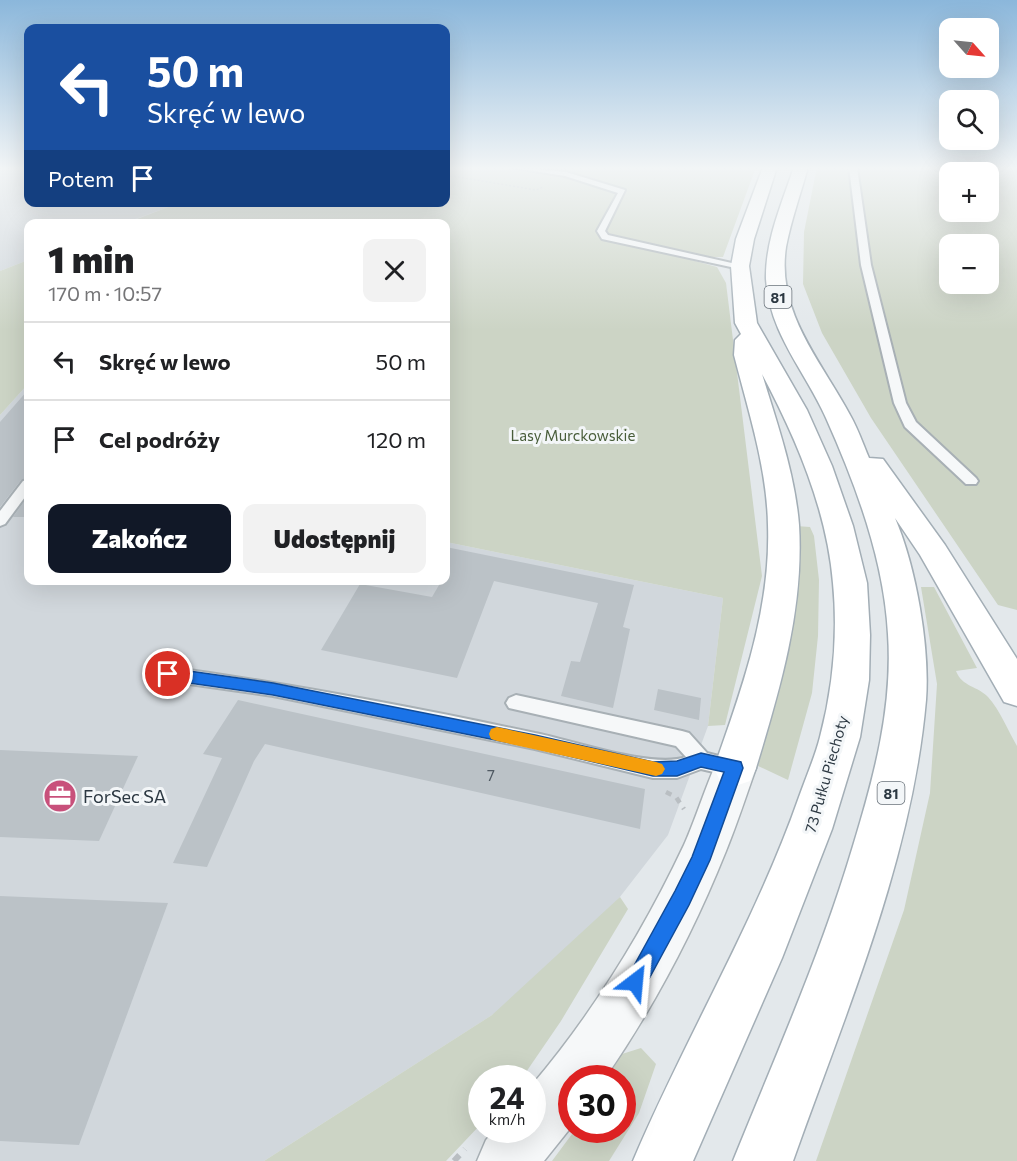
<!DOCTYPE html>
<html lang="pl">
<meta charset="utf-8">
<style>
:root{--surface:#fff;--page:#f2f2f2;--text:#202124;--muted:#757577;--line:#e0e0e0;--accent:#111827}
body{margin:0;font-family:Commissioner,sans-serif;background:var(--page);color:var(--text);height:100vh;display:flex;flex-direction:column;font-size:22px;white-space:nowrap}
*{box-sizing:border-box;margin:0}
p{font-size:20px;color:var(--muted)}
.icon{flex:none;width:33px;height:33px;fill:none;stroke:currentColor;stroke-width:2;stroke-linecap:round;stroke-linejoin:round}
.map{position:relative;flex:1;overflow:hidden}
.panel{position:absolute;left:24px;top:219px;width:426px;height:366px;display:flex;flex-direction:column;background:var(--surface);border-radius:12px;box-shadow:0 6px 24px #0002}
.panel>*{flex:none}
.hud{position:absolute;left:24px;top:24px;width:426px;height:183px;border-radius:12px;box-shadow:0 6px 24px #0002;background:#1a4fa0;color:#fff;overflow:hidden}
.needle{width:39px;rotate:117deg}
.tools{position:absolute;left:939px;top:18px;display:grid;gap:12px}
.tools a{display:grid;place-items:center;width:60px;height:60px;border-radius:12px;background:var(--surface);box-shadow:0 6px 24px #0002;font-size:30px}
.speed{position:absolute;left:468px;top:1065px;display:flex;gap:12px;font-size:30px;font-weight:700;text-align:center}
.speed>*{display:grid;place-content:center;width:78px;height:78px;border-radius:50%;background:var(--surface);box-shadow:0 6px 24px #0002;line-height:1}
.speed small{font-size:15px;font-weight:400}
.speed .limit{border:9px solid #d22;background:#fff;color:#111}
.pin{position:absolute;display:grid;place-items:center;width:51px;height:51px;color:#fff;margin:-26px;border:3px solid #fff;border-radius:50%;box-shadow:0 2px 6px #0007}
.me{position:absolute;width:66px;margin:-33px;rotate:29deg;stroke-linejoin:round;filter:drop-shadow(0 0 4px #0008)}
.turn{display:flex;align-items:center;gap:21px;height:126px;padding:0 24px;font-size:27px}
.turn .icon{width:78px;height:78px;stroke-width:2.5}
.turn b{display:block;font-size:42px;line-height:51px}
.then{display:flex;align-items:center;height:57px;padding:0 24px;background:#0003;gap:12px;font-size:22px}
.round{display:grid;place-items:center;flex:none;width:63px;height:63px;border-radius:12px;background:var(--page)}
.overview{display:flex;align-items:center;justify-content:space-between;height:102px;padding:0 24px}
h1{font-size:36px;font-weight:800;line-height:45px}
.button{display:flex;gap:12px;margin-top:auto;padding:12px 24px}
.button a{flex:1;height:69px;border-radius:12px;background:var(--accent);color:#fff;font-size:24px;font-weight:800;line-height:69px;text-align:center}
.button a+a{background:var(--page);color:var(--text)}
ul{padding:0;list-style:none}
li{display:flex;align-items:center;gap:18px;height:78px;padding:0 24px;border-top:2px solid var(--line)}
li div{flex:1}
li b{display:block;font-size:22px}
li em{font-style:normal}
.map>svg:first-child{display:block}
</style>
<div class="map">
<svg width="1017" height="1161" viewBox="0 0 1017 1161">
<rect width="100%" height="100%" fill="#e3e8eb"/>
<!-- built -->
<g fill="#d1d7dc">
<path d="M 0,167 L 28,167 L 28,202 L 279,203 L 171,206 L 124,223 L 28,224 L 28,260 L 0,271 Z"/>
<path d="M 28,384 L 28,580 L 446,580 L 446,542 L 723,598 L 708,726 L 668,835 L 564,969 L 264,1161 L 0,1161 L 0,415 Z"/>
</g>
<!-- green -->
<g fill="#ccd4c5" fill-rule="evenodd">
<path d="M 446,167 L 756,167 L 723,257 L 706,257 L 677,249 L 673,255 L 717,267 L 726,283 L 762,576 L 725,725 L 708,726 L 723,598 L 446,542 L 446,224 L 124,224 L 171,206 L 279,202 L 446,202 Z"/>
<path d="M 817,167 L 1017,167 L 1017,610 L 998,605 L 871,418 L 822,333 L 803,284 L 804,232 ZM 950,172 L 988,172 L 988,212 L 950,212 ZM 950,244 L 988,244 L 988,284 L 950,284 Z"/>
<path d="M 28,260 L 28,384 L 0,415 L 0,271 Z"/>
<path d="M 796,526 L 810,527 L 814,536 L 819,580 L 818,636 L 812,693 L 788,780 L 758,766 L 793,628 L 798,574 Z"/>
<path d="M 921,587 L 934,587 L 977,668 L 956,671 C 962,687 978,686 988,697 C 1000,710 1008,731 1017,746 L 1017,1161 L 816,1161 L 904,910 L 930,793 L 937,684 Z"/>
<path d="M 620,897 L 628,909 L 561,1021 L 522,1078 L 482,1078 L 481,1124 L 446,1161 L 264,1161 L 492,1015 Z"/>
<path d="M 641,1048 L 656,1064 L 639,1113 L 609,1161 L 552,1161 L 575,1130 L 622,1130 L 622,1078 L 607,1078 L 622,1054 Z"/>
</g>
<!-- building -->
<g fill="#bbc2c7">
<path d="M 28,390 L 28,478 L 21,480 L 0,507 L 0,422 Z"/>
<path d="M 28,496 L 28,517 L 13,517 Z"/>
<path d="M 446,547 L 634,585 L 623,627 L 630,629 L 613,708 L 561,696 L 571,661 L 580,662 L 598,603 L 494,581 L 457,678 L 321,650 L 360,584 L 432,597 L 442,580 L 446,580 Z"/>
<path d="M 658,689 L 701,698 L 699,720 L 654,710 Z"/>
<path d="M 238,700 L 645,789 L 640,829 L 265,744 L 254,761 L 207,867 L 173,863 L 222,758 L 203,754 Z"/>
<path d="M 0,750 L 138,756 L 99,841 L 0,837 Z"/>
<path d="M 0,896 L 168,903 L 79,1145 L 0,1141 Z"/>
</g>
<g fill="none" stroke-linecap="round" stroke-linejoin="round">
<defs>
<g id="lane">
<path d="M 509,167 L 566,172 L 625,190 L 605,231 L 608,235 L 745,266 L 740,269 L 602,239 L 597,231 L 618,193 L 565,176 Z"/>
<path d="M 849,167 L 857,167 L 871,265 L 906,403 L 916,422 L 976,478 L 978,481 L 976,484 L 966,484 L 905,427 L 894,403 L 861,265 Z"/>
<path d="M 28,480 L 28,493 L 5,524 L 0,526 L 0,511 L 23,481 Z"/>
<path d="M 168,667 C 291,684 413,707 535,733 C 572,740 652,769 686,757 L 676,746 L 509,708 L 506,703 L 509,698 L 516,695 L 682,731 L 689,733 L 707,753 L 742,762 L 745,768 L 742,774 L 735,777 L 701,769 L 677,778 L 653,778 L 535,749 L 273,696 L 168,681 L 161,679 L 159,674 L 161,669 Z"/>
</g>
<path id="street" d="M 735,750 L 750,755 L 756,768 C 746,796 737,824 726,851 C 694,931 654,1007 605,1078 L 572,1078 L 572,1126 L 544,1161 L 477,1161 L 486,1140 L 495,1130 L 532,1130 L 532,1085 C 593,1013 644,930 684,845 C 697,816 706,784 720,755 Z"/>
<g id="primary">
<path d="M 763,167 L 777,167 L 754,239 L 749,266 L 757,323 L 807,410 L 832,466 L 853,526 L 867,583 L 870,635 L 869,680 L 860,737 L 832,829 L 782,958 L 693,1161 L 633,1161 C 685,1038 755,923 799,797 C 806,777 815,757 820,737 C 833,688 838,634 833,583 C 827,510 796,438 762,374 C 777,423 795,474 799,525 C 804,609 780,689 756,768 L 750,781 L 735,786 L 720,781 L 714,768 C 742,689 771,609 768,525 C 767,467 748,410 734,355 L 735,340 L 741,334 L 735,323 L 731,266 L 736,239 Z"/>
<path d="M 794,167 L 808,167 C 801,193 791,220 786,247 C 776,313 822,362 850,415 C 858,429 863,444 869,458 L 883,459 L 945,545 L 1017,659 L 1017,706 L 1004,702 L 920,555 L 895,518 C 916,567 930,647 926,700 C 912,860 846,1011 793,1161 L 733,1161 C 775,1057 821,954 853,846 C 874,777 893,707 888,634 C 884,560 856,485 826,418 C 805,371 769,333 766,279 C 765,241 782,203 794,167 Z"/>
</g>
</defs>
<!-- lane casing -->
<use href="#lane" stroke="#a8b0b5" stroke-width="4"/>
<!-- street casing -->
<use href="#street" stroke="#a8b0b5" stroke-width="3"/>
<!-- primary casing -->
<use href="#primary" stroke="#a3aeb6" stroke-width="3"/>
<!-- path-far2 -->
<path stroke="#b9bec2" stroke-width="1.5" stroke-dasharray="2 2" stroke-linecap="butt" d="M 446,175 L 536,190 L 543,187"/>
<!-- path-far1 -->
<path stroke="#b9bec2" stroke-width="4.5" stroke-dasharray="6 6" stroke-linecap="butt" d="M 666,792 L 676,797 L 684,809"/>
<!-- path -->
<path stroke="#b9bec2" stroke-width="6" stroke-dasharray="8 8" stroke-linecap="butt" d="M 454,1161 L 465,1149"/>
<!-- lane -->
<use href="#lane" fill="#f6f8f9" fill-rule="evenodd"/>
<!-- street -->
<use href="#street" fill="#f6f8f9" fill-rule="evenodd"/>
<!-- primary -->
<use href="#primary" fill="#fff" fill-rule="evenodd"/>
</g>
<!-- sky -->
<linearGradient id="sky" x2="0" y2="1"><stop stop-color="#8bb7db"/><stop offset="0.51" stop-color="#f2f5f6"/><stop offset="1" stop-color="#f2f5f6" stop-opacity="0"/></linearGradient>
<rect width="1017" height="330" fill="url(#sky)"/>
<!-- route -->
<path fill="#1a73e8" stroke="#114b97" stroke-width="1.5" d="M 168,668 L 273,683 L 535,735 L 653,762 L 677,761 L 701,753 L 741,762 L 743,768 L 710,860 L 689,905 L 643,990 L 635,993 L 628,990 L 625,982 L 675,891 L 692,857 L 724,772 L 701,767 L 677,776 L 653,776 L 535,748 L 273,695 L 168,680 L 163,678 L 160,674 L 163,670 Z"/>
<!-- slow -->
<path fill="#f59e0b" d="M 497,727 L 656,762 L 662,764 L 665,769 L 662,774 L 656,776 L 497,741 L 491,739 L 489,734 L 491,729 Z"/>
<!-- icons -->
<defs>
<symbol id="office-disc" viewBox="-11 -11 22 22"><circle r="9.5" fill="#c8507b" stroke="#f3f6f8"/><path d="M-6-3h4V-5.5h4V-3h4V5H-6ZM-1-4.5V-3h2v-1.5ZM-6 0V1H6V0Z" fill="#fff"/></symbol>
</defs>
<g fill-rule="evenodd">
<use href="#office-disc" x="41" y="777" width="38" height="38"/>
</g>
<g text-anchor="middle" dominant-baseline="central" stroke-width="6" stroke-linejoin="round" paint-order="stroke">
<!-- shield labels -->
<g fill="#f3f6f8" stroke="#687179" stroke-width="1.5">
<rect x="764.5" y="286" width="27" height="22" rx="4.5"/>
<rect x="877.5" y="782" width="27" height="22" rx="4.5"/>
</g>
<g font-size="14" font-weight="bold" fill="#2c3842">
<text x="778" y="297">81</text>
<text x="891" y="793">81</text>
</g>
<!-- park labels -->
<g font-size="15" fill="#485d3a" stroke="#f3f6f8">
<text x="573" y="435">Lasy Murckowskie</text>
</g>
<!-- street labels -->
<g font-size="15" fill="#2c3842" stroke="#f3f6f8">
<text transform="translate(826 774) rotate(-74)">73 Pułku Piechoty</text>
</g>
<!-- near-number labels -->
<g font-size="15" fill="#505a63">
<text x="491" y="775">7</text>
</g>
<!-- near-poi labels -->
<g font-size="18" fill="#2c3842" stroke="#f3f6f8" text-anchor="start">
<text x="83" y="796">ForSec SA</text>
</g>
</g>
</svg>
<div class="tools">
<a><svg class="needle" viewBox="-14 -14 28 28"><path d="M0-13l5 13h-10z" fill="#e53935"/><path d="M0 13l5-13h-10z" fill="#757577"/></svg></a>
<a><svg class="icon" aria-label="search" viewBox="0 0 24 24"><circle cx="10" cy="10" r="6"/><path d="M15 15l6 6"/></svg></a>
<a>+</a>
<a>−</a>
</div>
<div class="speed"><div>24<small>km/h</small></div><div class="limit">30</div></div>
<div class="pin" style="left:168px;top:674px;background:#d93025"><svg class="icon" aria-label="arrive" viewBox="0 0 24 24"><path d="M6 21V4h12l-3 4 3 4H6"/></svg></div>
<svg class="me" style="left:635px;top:982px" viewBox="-20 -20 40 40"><path d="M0-17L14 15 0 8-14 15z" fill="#1a73e8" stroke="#fff" stroke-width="4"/></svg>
<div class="hud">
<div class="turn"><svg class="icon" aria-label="left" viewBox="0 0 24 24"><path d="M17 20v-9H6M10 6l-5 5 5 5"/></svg><div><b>50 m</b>Skręć w lewo</div></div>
<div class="then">Potem<svg class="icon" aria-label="arrive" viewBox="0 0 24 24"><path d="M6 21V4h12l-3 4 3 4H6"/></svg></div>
</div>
<section class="panel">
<div class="overview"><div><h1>1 min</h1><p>170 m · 10:57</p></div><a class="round"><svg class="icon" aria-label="close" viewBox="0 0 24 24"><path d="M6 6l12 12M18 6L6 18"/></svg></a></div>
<ul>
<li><svg class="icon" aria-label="left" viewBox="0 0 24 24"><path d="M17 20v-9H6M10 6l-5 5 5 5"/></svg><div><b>Skręć w lewo</b></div><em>50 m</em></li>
<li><svg class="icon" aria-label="arrive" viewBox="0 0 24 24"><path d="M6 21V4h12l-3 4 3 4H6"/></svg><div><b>Cel podróży</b></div><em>120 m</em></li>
</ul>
<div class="button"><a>Zakończ</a><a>Udostępnij</a></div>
</section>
</div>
